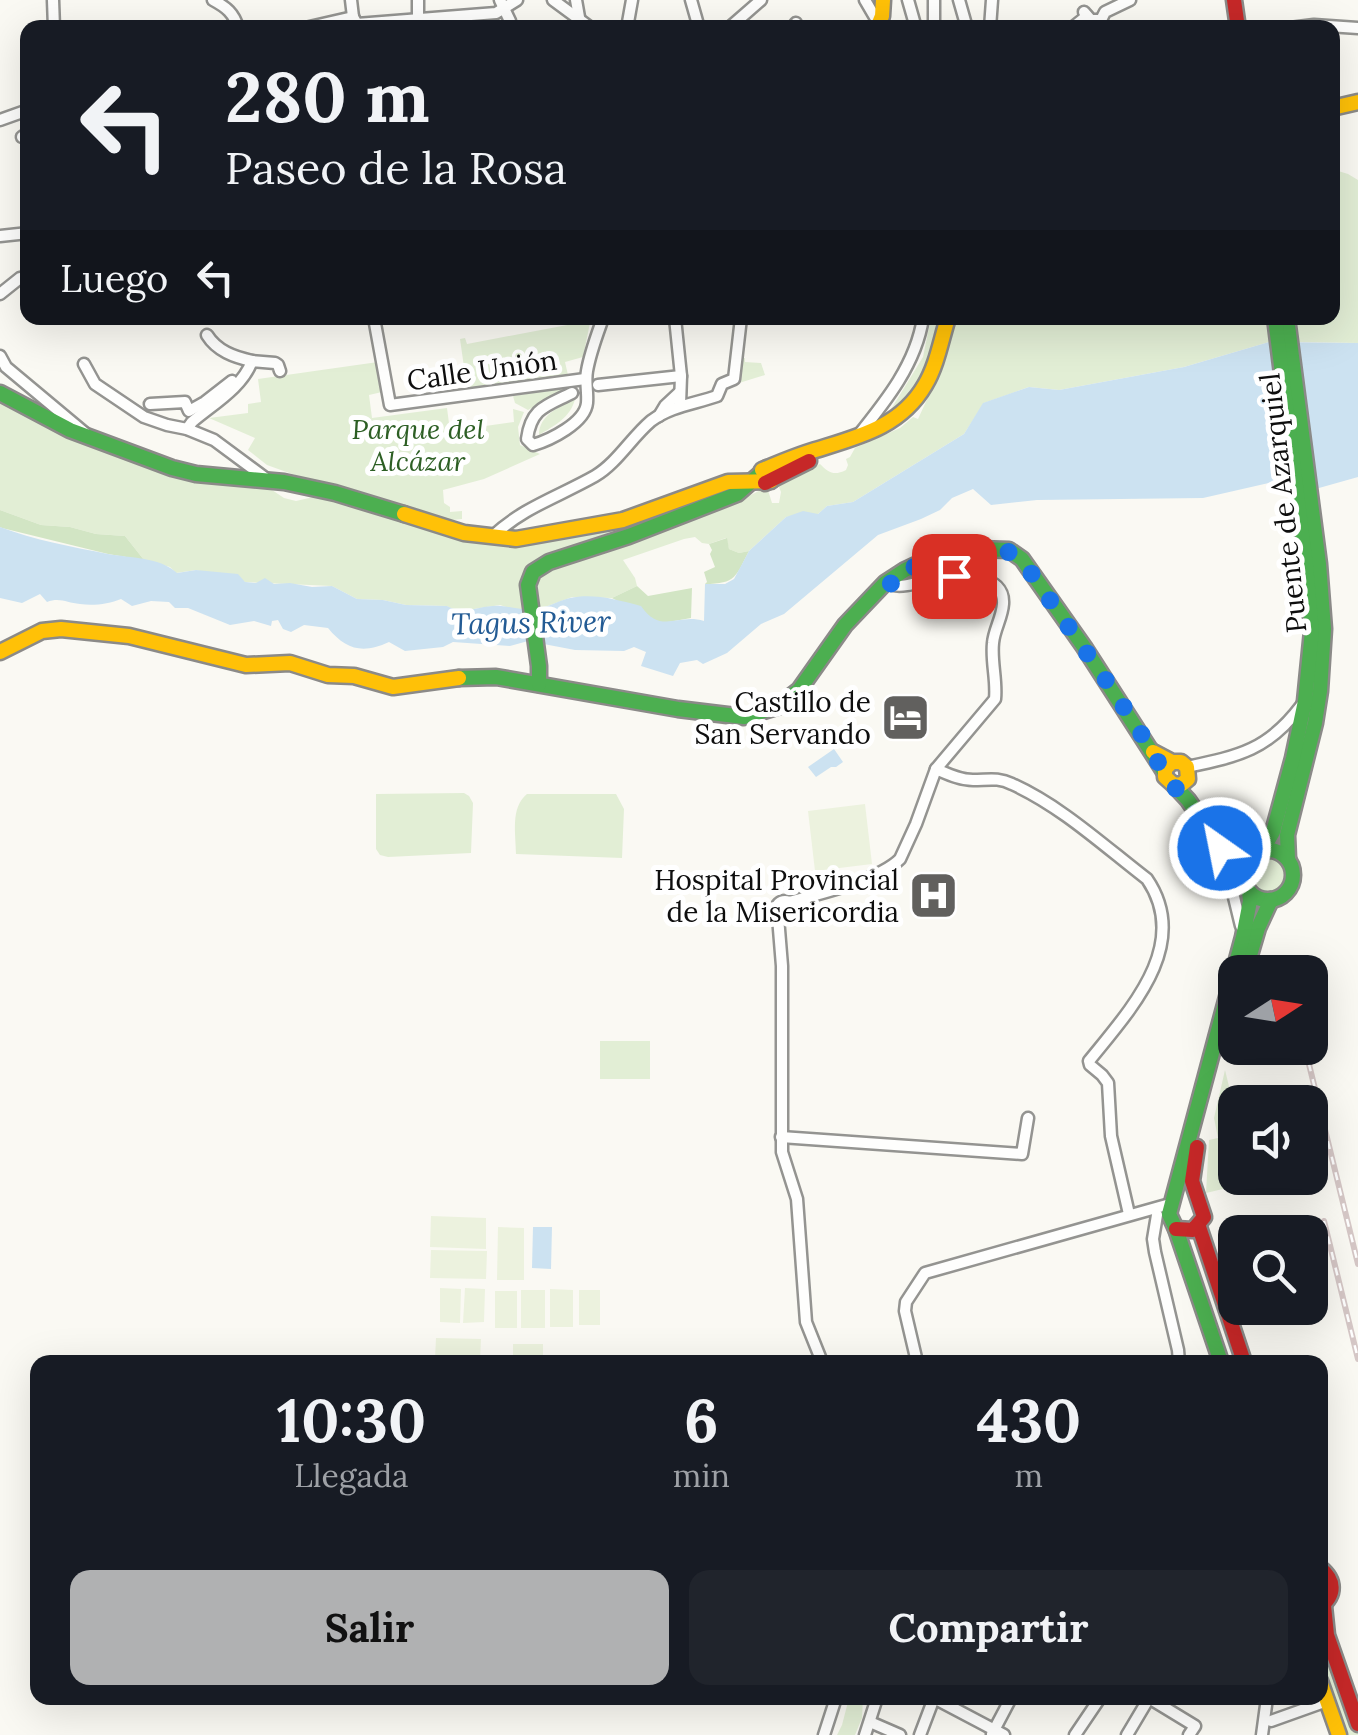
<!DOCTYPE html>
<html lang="es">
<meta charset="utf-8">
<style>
:root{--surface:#171b24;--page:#20242c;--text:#f1f3f6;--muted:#9ea1a6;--accent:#b0b1b2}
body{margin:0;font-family:Lora,serif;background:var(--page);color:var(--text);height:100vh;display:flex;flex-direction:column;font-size:38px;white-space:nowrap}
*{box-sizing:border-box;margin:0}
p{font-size:32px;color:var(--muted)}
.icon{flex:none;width:55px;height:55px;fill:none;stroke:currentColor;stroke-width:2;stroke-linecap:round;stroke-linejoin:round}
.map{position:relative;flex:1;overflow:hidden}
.sheet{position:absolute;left:30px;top:1355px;width:1298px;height:350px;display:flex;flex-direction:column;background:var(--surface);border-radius:20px;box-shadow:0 10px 40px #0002}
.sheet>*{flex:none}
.top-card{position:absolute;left:20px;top:20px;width:1320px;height:305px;border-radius:20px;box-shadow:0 10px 40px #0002;background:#171b24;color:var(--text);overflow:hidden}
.needle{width:65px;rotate:78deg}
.controls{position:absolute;left:1218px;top:955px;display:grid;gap:20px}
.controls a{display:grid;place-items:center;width:110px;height:110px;border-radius:20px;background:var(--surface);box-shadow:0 10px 40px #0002;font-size:50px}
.pin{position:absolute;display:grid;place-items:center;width:85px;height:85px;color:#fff;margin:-42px;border-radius:20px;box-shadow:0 5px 15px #0006}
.me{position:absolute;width:110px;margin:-55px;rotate:327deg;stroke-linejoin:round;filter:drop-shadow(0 0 8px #0008)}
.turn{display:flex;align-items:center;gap:35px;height:210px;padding:0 40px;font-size:45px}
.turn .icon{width:130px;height:130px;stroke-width:2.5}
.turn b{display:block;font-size:70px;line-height:85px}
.then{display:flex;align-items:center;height:95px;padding:0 40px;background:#0003;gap:20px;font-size:38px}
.eta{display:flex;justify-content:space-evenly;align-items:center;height:170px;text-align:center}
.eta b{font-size:60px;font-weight:700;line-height:70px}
.primary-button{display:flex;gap:20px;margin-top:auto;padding:20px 40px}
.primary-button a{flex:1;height:115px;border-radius:20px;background:var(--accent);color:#111;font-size:40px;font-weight:700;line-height:115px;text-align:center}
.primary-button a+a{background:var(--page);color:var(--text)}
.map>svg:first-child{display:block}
</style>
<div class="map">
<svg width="1358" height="1735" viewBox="0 0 1358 1735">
<rect width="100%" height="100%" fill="#faf9f3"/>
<!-- green -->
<g fill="#e2eed5">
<path d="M 1335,170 L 1348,174 L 1358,180 L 1358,343 L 1297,342 L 1294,318 L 1332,318 L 1333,172 Z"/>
<path d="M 584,318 L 591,318 L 583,357 L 565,362 L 568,375 L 467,388 L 460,339 L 465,338 L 467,344 L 583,322 Z"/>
<path d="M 931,318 L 941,318 L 929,359 L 911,395 L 885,419 L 923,357 Z"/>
<path d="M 956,318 L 1266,318 L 1269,342 L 1184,367 L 1059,390 L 1029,387 L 984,403 L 964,434 L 853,502 L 827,506 L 818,514 L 786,517 L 749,551 L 739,553 L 729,549 L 726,538 L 709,544 L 702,543 L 695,537 L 684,539 L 623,560 L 635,578 L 637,586 L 612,598 L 572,597 L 537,610 L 512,609 L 500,605 L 467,610 L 452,609 L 447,606 L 406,605 L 383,600 L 357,599 L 332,586 L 245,582 L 196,570 L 176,573 L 170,567 L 144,560 L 125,536 L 96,534 L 70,527 L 41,525 L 0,510 L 0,401 L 84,441 L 266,486 L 284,498 L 296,501 L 322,495 L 465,539 L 646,518 L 654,533 L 724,508 L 767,487 L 772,503 L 779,503 L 781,492 L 777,482 L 820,464 C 829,473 834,476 846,470 L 848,465 L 846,459 L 850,457 L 855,448 L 900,428 L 913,417 L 918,419 L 935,382 Z"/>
<path d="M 742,358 L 745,358 L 745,362 L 761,363 L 765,375 L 739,383 Z"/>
<path d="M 378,362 L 382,392 L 369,395 L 372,418 L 447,408 L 450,431 L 514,422 L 513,409 L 524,412 L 518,427 L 520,445 L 540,454 L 484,479 L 443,490 L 444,503 L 450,507 L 450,512 L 462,511 L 462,519 L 452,520 L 292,474 L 267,465 L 248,450 L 255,438 L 209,418 L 248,413 L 248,404 L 261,402 L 258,379 Z"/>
<path d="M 567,388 L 570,390 L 557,394 L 528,410 L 515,403 L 513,396 Z"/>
<path d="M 575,399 C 571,417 554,426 539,435 C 539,415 559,407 575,399 Z"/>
<path d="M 464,793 L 469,796 L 473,803 L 471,853 L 388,857 L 380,855 L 376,849 L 376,794 Z"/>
<path d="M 527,794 L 616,794 L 624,809 L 622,858 L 516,854 C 516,834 510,808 527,794 Z"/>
<circle cx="1267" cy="874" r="18"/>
<rect x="600" y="1041" width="50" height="38"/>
<path d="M 1225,1070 L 1235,1111 L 1235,1178 L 1251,1178 L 1248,1183 L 1206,1193 L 1209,1140 L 1218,1138 L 1214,1118 Z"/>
<path d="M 1320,1614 L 1358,1731 L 1358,1735 L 1342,1735 L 1320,1667 Z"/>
<path d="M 849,1698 L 863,1698 L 862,1718 L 855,1735 L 837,1735 L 842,1725 Z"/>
</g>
<!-- forest -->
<g fill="#d2e5c4">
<path d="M 0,510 L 41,525 L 70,527 L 96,534 L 125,536 L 144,560 L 108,554 L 2,528 L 0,527 Z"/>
<path d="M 727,538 L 729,549 L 739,553 L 749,551 C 736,576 736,584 705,584 L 707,582 L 704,572 L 715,567 L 710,554 L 712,550 L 709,544 Z"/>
<path d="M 637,586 L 648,596 L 692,588 L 691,618 L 663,623 L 649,618 L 612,598 Z"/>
</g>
<!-- pitch -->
<g fill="#ecf2de">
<path d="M 865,804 L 872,864 L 815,871 L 808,811 Z"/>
<path d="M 431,1216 L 486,1218 L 486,1249 L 430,1247 Z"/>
<path d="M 498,1227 L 524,1228 L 524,1280 L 497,1280 Z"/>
<path d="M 431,1250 L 487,1251 L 486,1279 L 430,1278 Z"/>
<path d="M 440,1288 L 461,1289 L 460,1323 L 440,1322 Z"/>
<path d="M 465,1288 L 485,1289 L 484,1322 L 463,1323 Z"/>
<path d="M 550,1289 L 573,1290 L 573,1327 L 550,1327 Z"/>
<rect x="521" y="1290" width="24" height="38"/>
<rect x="579" y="1290" width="21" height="35"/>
<rect x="495" y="1291" width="22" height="37"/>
<path d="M 436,1338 L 481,1339 L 480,1360 L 435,1359 Z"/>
<path d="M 513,1344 L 543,1344 L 543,1358 L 513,1357 Z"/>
</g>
<!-- water -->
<g fill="#cce2f1">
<path d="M 1269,342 L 1358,343 L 1358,477 L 1319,488 L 1273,482 L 1203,498 L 1037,500 L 991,505 L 973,489 L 952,498 L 940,510 L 921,519 L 878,535 L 784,614 L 761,624 L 727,653 L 703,664 L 697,660 L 680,663 L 673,676 L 641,666 L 646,652 L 634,647 L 624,651 L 575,650 L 528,641 L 510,646 L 453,642 L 443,647 L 405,651 L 389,642 C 363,654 346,650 328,628 L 304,625 L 291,632 L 283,629 L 278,620 L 272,621 L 271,626 L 254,621 L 230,625 L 188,608 L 175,608 L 169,602 L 151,601 L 132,606 L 121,599 C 109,604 93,606 80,604 C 67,603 60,597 47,602 L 40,594 L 22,603 L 0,598 L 0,527 C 34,540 73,547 108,554 C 130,558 160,557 177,573 L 196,570 L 238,574 L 245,582 L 256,583 L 265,578 L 274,584 L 290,583 L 312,587 L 332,586 L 357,599 L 383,600 L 406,605 L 447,606 C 465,616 482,604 501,606 C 514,607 527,612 540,608 C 551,606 560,600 570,598 C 593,593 619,600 641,606 C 661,635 677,613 704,621 L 705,584 L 725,584 L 734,579 L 749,551 L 786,517 L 803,511 L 818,514 L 827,506 L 853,502 L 964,434 L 983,403 L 1029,387 L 1059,390 L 1184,367 Z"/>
<path d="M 834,749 L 843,762 L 836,767 L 831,767 L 816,777 L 808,767 Z"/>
<path d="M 533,1227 L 552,1227 L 551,1269 L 532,1268 Z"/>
</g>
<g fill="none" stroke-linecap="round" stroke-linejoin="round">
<defs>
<g id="street">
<path d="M 53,0 L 54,28"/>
<path d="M 213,0 C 226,7 234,13 238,28"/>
<path d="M 351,0 L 353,17"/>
<path d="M 500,0 L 510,21 L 511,28"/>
<path d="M 553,0 L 591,28"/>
<path d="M 576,0 L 579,17"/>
<path d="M 691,0 L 699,28"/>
<path d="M 865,0 L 879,24"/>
<path d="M 908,0 L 916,28"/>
<path d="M 934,0 L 934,28"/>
<path d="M 959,0 L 967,28"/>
<path d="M 1084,12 L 1091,20 L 1101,20 L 1105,28"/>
<path d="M 353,17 L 357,24 L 496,13 L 517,0"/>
<path d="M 418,18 L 418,0"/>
<path d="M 1101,20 L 1105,12 L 1130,0"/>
<path d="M 305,28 L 353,17"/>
<path d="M 627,28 L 632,0"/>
<path d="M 729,28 L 761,0"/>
<path d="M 792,28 L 796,23"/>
<path d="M 990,28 L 992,0"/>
<path d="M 1072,28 L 1087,16"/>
<path d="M 1290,28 L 1314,25 L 1358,28"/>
<path d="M 0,120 L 28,110"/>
<path d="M 22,137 L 28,133"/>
<path d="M 0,236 L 28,233"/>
<path d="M 0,294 L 20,278 L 28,276"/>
<path d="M 374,318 L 390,405 L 585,379"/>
<path d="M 675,318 L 681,376 L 680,404"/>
<path d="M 207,335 C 217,351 234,357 252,361"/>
<path d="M 0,356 L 6,367 L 85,433"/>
<path d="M 84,364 L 95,384 L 144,417 L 167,425 L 187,429 L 214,440 L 268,480"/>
<path d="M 598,385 L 681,376"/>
<path d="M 572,393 C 546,406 531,408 527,439 L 533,445 C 550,440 585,423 587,403 C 588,392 585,382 587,371 C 590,353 597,335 603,318"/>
<path d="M 150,404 L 185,402 L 189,411 L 205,402 L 232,381"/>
<path d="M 659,416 L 665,406 L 680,392"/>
<path d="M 187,429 L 192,422 C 213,404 242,388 252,361 L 275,363 L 278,365 L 280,371"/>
<path d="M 857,437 C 886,401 916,364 923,318"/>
<path d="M 493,536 C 524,507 558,497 595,476 C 617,463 631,438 651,421 C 671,406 694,404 717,396 L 722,384 L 734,379 L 741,318"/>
<path d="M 1187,767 C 1239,756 1268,750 1301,706"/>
<path d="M 936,769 C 948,774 960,780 973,780 C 988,780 998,777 1012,784 C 1061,806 1104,846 1147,879 C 1192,945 1130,1010 1089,1061 L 1090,1065 L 1102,1075 L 1108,1083 L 1111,1136 L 1129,1214"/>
<path d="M 1225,860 L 1241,926"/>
<circle cx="785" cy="910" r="9"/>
<path d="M 789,902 C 819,894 879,880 900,859 L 916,824 L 936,769 L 995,699 C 997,680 991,662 993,643 C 994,630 1002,618 1003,604 C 1005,573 960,575 939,578 C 922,580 908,588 892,585 L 889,581"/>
<path d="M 778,917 L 782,966 L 782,1152 L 797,1199 L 806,1322 L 822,1362"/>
<path d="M 781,1137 L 1022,1154 L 1028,1118"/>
<path d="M 1157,1215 L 1153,1239 L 1155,1252 L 1178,1350 L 1179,1362"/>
<path d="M 917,1362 L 905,1311 L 906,1302 L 925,1273 L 1170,1204"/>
<path d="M 934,1698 L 1004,1735"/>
<path d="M 1149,1698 L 1195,1726 L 1189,1735"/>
<path d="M 1271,1721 L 1327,1701"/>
<path d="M 870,1722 L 900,1735"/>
<path d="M 992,1734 L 1011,1698"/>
<path d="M 824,1735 L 836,1698"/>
<path d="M 865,1735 L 877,1698"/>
<path d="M 920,1735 L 934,1698"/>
<path d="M 1075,1735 L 1100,1698"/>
<path d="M 1127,1735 L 1149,1698"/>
<path d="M 1262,1735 L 1267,1698"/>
</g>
<g id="fast">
<path d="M 1287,318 L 1319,564 L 1324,629 L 1320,691 L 1315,723 L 1287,835 L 1288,859"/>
<path d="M 0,393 L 70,430 L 172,468 L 196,474 L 284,482 L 335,493 L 404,514"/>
<path d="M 459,678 L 496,677 L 678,709 L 744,717 L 777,707 L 799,690 L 845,625 L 885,583 L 905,570 L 924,561 L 978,549 L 1009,550 L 1022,559 L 1084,647 L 1165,773"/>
<path d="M 539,684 L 539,666 L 528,585 L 533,572 L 549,562 L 629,536 L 737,494 L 767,468"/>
<path d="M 1174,785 L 1188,800 L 1245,883"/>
<circle cx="1268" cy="875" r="25"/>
<path d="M 1262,851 L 1273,832 L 1293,758 L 1305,701 L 1312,631 L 1306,565 L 1275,318"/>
<path d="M 1245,972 L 1258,928 L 1271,900"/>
<path d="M 1221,1362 L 1176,1229 L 1169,1214 L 1243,937 L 1250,901 L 1249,891"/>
</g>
<g id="slow">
<path d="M 877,28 L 882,16 L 883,0"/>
<path d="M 1332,108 L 1358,102"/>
<path d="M 762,470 C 777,464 791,458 806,453 C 852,438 899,430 925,385 C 937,365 941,340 948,318"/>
<path d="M 404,514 L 464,533 L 516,539 L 623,520 L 728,482 L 771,481"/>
<path d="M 0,652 L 42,631 L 61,629 L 129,636 L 246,665 L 290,663 L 328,675 L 354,676 L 393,687 L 459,678"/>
<path d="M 1153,752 L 1172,762 L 1181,762 L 1187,767 L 1188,779 L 1182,784 L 1174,785 L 1165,777 L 1165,769 L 1172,762"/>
<path d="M 1220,849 L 1233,855 L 1254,854"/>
<path d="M 1320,1681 L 1339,1735"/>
</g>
<g id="jam">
<path d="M 1234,0 L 1238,28"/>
<path d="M 765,483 L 809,461"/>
<path d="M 1199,1227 L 1244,1362"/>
<path d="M 1176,1229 L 1193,1230 L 1204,1217 L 1192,1181 L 1197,1147"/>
<path d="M 1320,1568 C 1335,1580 1336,1595 1320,1607"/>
<path d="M 1324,1606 L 1327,1635 L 1358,1724"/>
</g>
</defs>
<!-- street casing -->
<use href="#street" stroke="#949491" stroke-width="15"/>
<!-- fast casing -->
<use href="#fast" stroke="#8b8a88" stroke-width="19"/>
<!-- slow casing -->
<use href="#slow" stroke="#8b8a88" stroke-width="19"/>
<!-- jam casing -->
<use href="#jam" stroke="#8b8a88" stroke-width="19"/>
<!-- street -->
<use href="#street" stroke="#fefefd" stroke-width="10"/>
<!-- fast -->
<use href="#fast" stroke="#4caf50" stroke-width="14"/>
<!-- slow -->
<use href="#slow" stroke="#ffc107" stroke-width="14"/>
<!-- jam -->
<use href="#jam" stroke="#c62828" stroke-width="14"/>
<defs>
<g id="rail">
<path d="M 1305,1048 L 1358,1264"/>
<path d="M 1324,1221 L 1358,1359"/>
</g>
</defs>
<!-- rail casing -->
<use href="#rail" stroke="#d5c7c6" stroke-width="6"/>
<!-- rail -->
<use href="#rail" stroke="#fff" stroke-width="2.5" stroke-dasharray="8" stroke-linecap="butt"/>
</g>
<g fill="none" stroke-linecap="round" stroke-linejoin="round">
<!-- route -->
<path stroke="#1a73e8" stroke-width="18" stroke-dasharray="0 32.4" d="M 954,576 C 934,578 912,588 892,585 L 889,581 C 919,561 991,532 1022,560 L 1112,689 L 1153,752 L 1167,780 L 1188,800 L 1220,848"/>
</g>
<!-- icons -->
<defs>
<symbol id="hotel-square" viewBox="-11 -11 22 22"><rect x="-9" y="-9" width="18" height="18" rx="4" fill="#61605e" stroke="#fff"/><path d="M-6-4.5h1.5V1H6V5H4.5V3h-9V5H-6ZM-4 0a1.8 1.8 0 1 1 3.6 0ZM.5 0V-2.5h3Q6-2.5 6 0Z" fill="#fff"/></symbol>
<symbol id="hospital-square" viewBox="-11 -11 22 22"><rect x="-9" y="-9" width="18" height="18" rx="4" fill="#61605e" stroke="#fff"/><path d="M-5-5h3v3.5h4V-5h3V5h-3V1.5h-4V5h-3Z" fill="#fff"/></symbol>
</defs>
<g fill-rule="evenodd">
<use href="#hotel-square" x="878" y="690" width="55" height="55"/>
<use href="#hospital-square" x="906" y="868" width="55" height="55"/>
</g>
<g text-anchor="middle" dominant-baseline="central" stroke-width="10" stroke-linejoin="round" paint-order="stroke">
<!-- street labels -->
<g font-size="28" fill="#0e0e0e" stroke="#fff">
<text transform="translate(482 370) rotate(-8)">Calle Unión</text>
<text transform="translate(1283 503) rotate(-96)">Puente de Azarquiel</text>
</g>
<!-- park labels -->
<g font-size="28" font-style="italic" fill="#2d5f24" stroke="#fff">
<text x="418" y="429">Parque del<tspan x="418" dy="32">Alcázar</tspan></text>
</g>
<!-- poi labels -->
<g font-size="28" fill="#0e0e0e" stroke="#fff" text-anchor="end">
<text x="871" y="702">Castillo de<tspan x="871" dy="32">San Servando</tspan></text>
<text x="899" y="880">Hospital Provincial<tspan x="899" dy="32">de la Misericordia</tspan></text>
</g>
<!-- water labels -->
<g font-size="30" font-style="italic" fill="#235b94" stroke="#fff">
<text transform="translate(531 622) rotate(-1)">Tagus River</text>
</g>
</g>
</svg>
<div class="controls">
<a><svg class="needle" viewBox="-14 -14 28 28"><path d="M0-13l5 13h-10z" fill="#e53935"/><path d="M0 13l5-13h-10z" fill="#9ea1a6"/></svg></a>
<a><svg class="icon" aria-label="sound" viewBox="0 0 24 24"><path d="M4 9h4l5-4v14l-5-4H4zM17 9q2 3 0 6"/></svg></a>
<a><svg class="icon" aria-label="search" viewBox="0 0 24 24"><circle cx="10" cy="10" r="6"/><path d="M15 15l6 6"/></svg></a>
</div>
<div class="pin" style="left:954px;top:576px;background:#d93025"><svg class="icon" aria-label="arrive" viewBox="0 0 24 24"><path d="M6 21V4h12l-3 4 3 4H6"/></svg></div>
<svg class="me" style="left:1220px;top:848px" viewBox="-20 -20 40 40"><circle r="17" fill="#1a73e8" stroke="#fff" stroke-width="3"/><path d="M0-11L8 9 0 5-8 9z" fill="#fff"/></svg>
<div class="top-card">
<div class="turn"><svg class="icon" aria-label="left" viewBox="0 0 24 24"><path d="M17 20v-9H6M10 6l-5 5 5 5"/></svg><div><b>280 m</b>Paseo de la Rosa</div></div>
<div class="then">Luego<svg class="icon" aria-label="left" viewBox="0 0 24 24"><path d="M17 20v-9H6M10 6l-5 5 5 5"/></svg></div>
</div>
<section class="sheet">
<div class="eta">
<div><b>10:30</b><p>Llegada</p></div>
<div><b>6</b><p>min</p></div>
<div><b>430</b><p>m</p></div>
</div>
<div class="primary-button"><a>Salir</a><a>Compartir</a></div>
</section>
</div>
